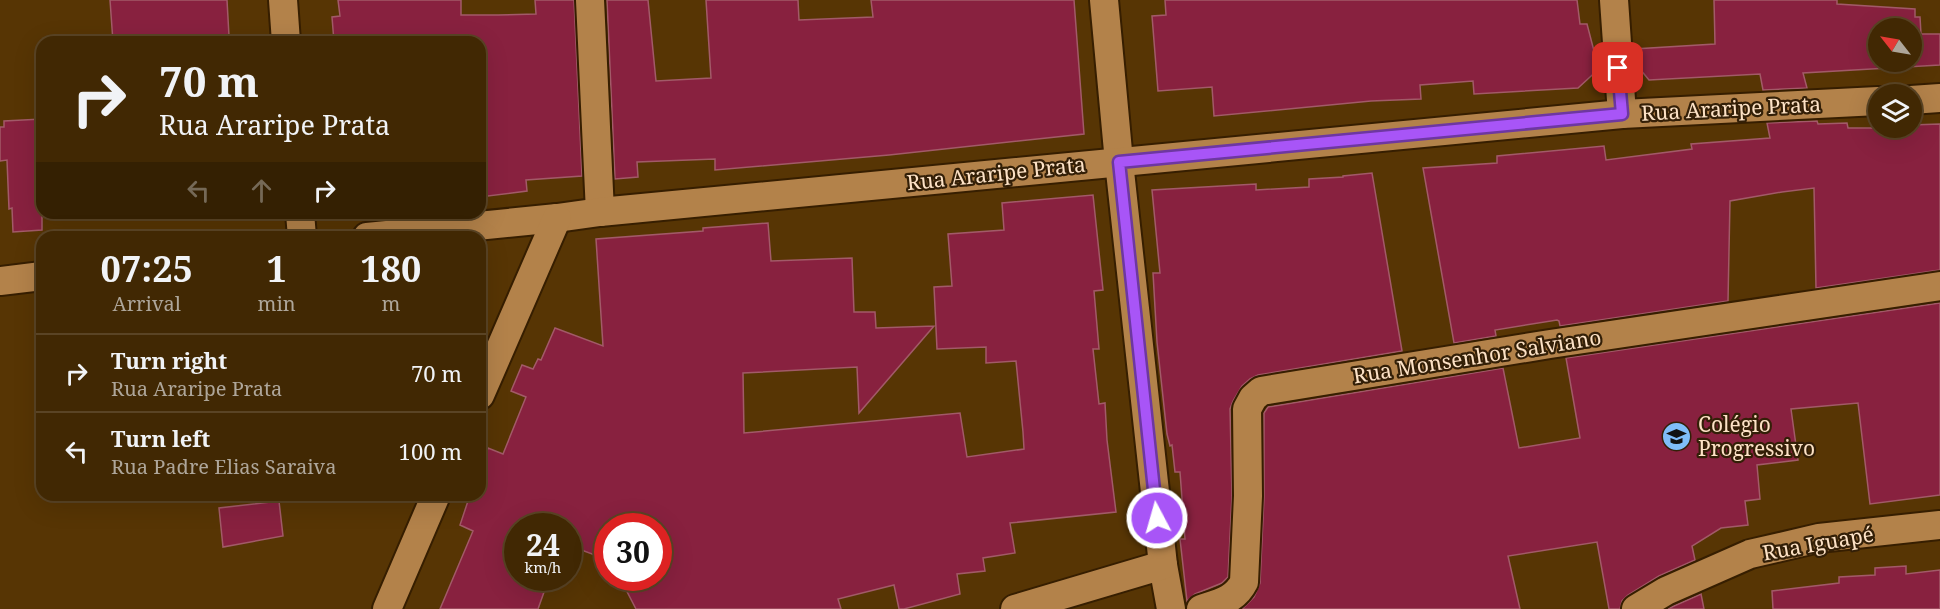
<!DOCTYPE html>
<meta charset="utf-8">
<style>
:root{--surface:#412803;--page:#4c3412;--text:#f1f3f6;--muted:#aea69a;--line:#5a4425}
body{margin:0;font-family:"Noto Serif",serif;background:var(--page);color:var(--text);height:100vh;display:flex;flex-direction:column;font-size:22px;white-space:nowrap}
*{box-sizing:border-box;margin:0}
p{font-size:20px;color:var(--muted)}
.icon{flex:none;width:33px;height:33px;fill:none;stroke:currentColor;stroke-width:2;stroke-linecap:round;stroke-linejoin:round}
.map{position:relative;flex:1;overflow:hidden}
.panel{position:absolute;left:36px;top:231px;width:450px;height:270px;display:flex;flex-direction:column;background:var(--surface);border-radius:18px;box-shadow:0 6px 24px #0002,0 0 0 2px var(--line)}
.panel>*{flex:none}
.hud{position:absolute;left:36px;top:36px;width:450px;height:183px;border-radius:18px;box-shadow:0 6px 24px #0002,0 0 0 2px var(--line);background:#412803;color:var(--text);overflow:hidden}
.needle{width:39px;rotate:301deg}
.tools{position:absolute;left:1868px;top:18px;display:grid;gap:12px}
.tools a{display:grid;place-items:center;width:54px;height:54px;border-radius:50%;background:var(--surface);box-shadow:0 6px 24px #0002,0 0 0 2px var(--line);font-size:30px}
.speed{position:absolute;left:504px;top:513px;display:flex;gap:12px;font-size:30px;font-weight:700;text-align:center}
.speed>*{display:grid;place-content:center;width:78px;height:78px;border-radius:50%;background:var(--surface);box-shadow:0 6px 24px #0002,0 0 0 2px var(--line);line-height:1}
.speed small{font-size:15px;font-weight:400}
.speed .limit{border:9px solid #d22;background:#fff;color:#111}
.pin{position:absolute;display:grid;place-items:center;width:51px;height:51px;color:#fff;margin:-26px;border-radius:12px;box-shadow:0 3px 9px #0006}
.me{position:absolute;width:66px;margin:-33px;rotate:354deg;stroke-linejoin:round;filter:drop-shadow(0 0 4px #0008)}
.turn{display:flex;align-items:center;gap:21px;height:126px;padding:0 24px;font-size:27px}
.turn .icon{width:78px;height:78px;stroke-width:2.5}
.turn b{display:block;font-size:42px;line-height:51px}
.lanes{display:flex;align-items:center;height:57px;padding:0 24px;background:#0003;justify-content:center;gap:30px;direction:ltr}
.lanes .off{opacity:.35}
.eta{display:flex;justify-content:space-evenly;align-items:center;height:102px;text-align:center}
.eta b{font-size:36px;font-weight:700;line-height:42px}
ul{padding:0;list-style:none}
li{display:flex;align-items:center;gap:18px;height:78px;padding:0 24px;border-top:2px solid var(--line)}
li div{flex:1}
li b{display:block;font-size:22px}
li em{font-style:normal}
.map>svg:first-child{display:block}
</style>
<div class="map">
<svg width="1940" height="609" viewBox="0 0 1940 609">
<rect width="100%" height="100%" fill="#573504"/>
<!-- building -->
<g fill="#88213f" stroke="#a25a68" stroke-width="1.5" fill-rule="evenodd">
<path d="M 110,0 L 227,0 L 229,36 L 226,37 L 226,42 L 113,42 Z"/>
<path d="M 338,0 L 461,0 L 461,15 L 498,15 L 536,14 L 535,0 L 574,0 L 582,176 L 526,180 L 527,191 L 480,197 L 480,42 L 334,42 L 332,17 L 340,16 Z"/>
<path d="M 607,0 L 648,0 L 656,81 L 711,78 L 706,0 L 798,0 L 799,20 L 873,17 L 871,0 L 1074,0 L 1084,134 L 889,155 L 715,170 L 715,159 L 637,162 L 638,177 L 615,179 Z"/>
<path d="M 1165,0 L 1577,0 L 1580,24 L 1587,24 L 1594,51 L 1601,50 L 1602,66 L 1578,88 L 1474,94 L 1473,81 L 1420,85 L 1421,99 L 1371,101 L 1214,116 L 1212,87 L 1158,91 L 1152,16 L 1166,15 Z"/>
<path d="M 1714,0 L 1837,0 L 1837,4 L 1915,9 L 1915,17 L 1920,17 L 1921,34 L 1940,34 L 1940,65 L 1803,73 L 1807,88 L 1763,90 L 1760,74 L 1649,80 L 1635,63 L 1634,49 L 1715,44 ZM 1878,28 L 1911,28 L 1911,62 L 1878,62 Z"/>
<path d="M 42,119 L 42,230 L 13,232 L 12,208 L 9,209 L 7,160 L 0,161 L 0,127 L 4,127 L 4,121 Z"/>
<path d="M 1817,121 L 1818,124 L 1847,123 L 1848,128 L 1911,128 L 1911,125 L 1940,124 L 1940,270 L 1816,288 L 1814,188 L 1782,192 L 1730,201 L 1728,301 L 1560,326 L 1559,321 L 1557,320 L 1495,330 L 1496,336 L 1454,343 L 1423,168 L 1497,163 L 1497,156 L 1604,146 L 1606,160 L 1692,149 L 1691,144 L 1770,138 L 1767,123 Z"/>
<path d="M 1372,173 L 1402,351 L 1258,375 L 1250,379 L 1242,386 L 1233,401 L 1230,409 L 1232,496 L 1228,577 L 1222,583 L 1195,594 L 1187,601 L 1180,539 L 1185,539 L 1180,472 L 1175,472 L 1172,445 L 1170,446 L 1167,434 L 1157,342 L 1153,273 L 1160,273 L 1152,190 L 1256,184 L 1256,190 L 1309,187 L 1309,179 L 1343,177 L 1343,176 Z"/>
<path d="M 1093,195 L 1103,290 L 1094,291 L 1099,349 L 1093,349 L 1099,404 L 1105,403 L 1107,440 L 1116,512 L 1010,523 L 1015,553 L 983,558 L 985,571 L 957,574 L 960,594 L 904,609 L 899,609 L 894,585 L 838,599 L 841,609 L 636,609 L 620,578 L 658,578 L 658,526 L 608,526 L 608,560 L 568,545 L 568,526 L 518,526 L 518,578 L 549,578 L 538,609 L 440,609 L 473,531 L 460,525 L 470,495 L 480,495 L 480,448 L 487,451 L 488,448 L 503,454 L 526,397 L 511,391 L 522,365 L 533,369 L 538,359 L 541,360 L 555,328 L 603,346 L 596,239 L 703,231 L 703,228 L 768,223 L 771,261 L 852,258 L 854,312 L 875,312 L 876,328 L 934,326 L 859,413 L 857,367 L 743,373 L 744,433 L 960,413 L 967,457 L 1024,449 L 1023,432 L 1016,361 L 986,363 L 986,347 L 937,349 L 934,287 L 952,286 L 948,234 L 1004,230 L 1002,203 Z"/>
<path d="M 1940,303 L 1940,495 L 1870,504 L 1858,403 L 1791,409 L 1798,460 L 1757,465 L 1760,499 L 1745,501 L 1748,525 L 1721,528 L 1692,546 L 1695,560 L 1659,576 L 1628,595 L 1622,601 L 1620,609 L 1609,609 L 1597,542 L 1508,556 L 1520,609 L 1242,609 L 1254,597 L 1260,583 L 1264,497 L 1264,413 L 1268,407 L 1503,368 L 1519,448 L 1580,438 L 1566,358 Z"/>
<path d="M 279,501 L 283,536 L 223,547 L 219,508 Z"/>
<path d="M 1906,566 L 1906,574 L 1940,570 L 1940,609 L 1773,609 L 1772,591 L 1839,583 L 1839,577 L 1875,575 L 1875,568 Z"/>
<path d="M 1701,594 L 1704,609 L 1668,609 L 1674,606 Z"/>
</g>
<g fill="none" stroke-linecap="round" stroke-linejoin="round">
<defs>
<g id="street">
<path d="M 283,0 L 286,42"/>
<path d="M 590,0 L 600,212"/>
<path d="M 1104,0 L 1119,162 L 1163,565 L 1171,609"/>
<path d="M 1614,0 L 1622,114"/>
<path d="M 1911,100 L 1940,98"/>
<path d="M 300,213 L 302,237"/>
<path d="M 367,237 L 557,218 L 600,212 L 1622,114 L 1878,101"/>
<path d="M 0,281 L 42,276"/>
<path d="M 480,395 L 557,218"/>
<path d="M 387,609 L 436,495"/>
<path d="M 1015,609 L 1163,565"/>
<path d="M 1201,609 C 1219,603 1235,600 1244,582 L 1248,496 L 1247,409 L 1253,398 L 1261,391 L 1550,344 L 1940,286"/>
<path d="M 1636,609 L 1666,591 L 1750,554 L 1819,538 L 1940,525"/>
</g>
</defs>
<!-- street casing -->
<use href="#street" stroke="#361e00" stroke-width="32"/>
<!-- street -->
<use href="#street" stroke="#b3824a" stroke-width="28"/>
</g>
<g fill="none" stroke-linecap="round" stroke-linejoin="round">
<defs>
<path id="route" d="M 1157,518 L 1119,162 L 1622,114 L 1618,68"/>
</defs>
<!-- route casing -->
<use href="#route" stroke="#6d37a1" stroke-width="15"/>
<!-- route -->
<use href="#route" stroke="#a855f7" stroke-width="10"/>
</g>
<!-- icons -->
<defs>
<symbol id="school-disc" viewBox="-11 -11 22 22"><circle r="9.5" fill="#7fbdf9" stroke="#331f07"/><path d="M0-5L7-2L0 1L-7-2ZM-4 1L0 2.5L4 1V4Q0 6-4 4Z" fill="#111"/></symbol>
</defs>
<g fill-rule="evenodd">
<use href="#school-disc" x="1660" y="420" width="33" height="33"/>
</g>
<g text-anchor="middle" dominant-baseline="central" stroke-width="4.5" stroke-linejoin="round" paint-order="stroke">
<!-- street labels -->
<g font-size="21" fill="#fde2c6" stroke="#331f07">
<text transform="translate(1731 108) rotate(-3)">Rua Araripe Prata</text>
<text transform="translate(996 173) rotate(-6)">Rua Araripe Prata</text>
<text transform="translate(1477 356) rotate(-9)">Rua Monsenhor Salviano</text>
<text transform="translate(1818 543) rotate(-10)">Rua Iguapé</text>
</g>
<!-- poi labels -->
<g font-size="21" fill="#fde2c6" stroke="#331f07" text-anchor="start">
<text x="1698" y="424">Colégio<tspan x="1698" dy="24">Progressivo</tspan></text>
</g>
</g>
</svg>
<div class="tools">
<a><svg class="needle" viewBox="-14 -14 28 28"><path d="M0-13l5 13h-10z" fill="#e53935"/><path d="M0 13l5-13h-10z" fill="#aea69a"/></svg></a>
<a><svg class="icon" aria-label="layers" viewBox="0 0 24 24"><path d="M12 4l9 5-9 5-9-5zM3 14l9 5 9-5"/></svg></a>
</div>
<div class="speed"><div>24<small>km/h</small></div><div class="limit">30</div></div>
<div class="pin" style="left:1618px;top:68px;background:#d93025"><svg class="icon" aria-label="arrive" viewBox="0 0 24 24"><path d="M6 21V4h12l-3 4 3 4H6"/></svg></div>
<svg class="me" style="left:1157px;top:518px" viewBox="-20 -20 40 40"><circle r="17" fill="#a855f7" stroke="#fff" stroke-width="3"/><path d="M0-11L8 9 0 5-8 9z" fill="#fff"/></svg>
<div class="hud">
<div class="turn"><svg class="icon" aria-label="right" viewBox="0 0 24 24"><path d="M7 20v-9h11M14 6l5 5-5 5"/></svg><div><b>70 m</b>Rua Araripe Prata</div></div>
<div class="lanes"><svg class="icon off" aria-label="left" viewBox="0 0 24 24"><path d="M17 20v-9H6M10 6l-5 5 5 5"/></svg><svg class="icon off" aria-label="ahead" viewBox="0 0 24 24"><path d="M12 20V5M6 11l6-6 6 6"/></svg><svg class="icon" aria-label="right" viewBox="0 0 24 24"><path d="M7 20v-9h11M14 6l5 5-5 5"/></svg></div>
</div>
<section class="panel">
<div class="eta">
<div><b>07:25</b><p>Arrival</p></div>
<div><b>1</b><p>min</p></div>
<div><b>180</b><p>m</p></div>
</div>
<ul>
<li><svg class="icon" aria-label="right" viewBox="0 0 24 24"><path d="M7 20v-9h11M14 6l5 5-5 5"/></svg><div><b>Turn right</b><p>Rua Araripe Prata</p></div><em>70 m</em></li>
<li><svg class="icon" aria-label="left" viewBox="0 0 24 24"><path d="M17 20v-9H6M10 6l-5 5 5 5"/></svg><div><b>Turn left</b><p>Rua Padre Elias Saraiva</p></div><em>100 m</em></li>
</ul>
</section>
</div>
